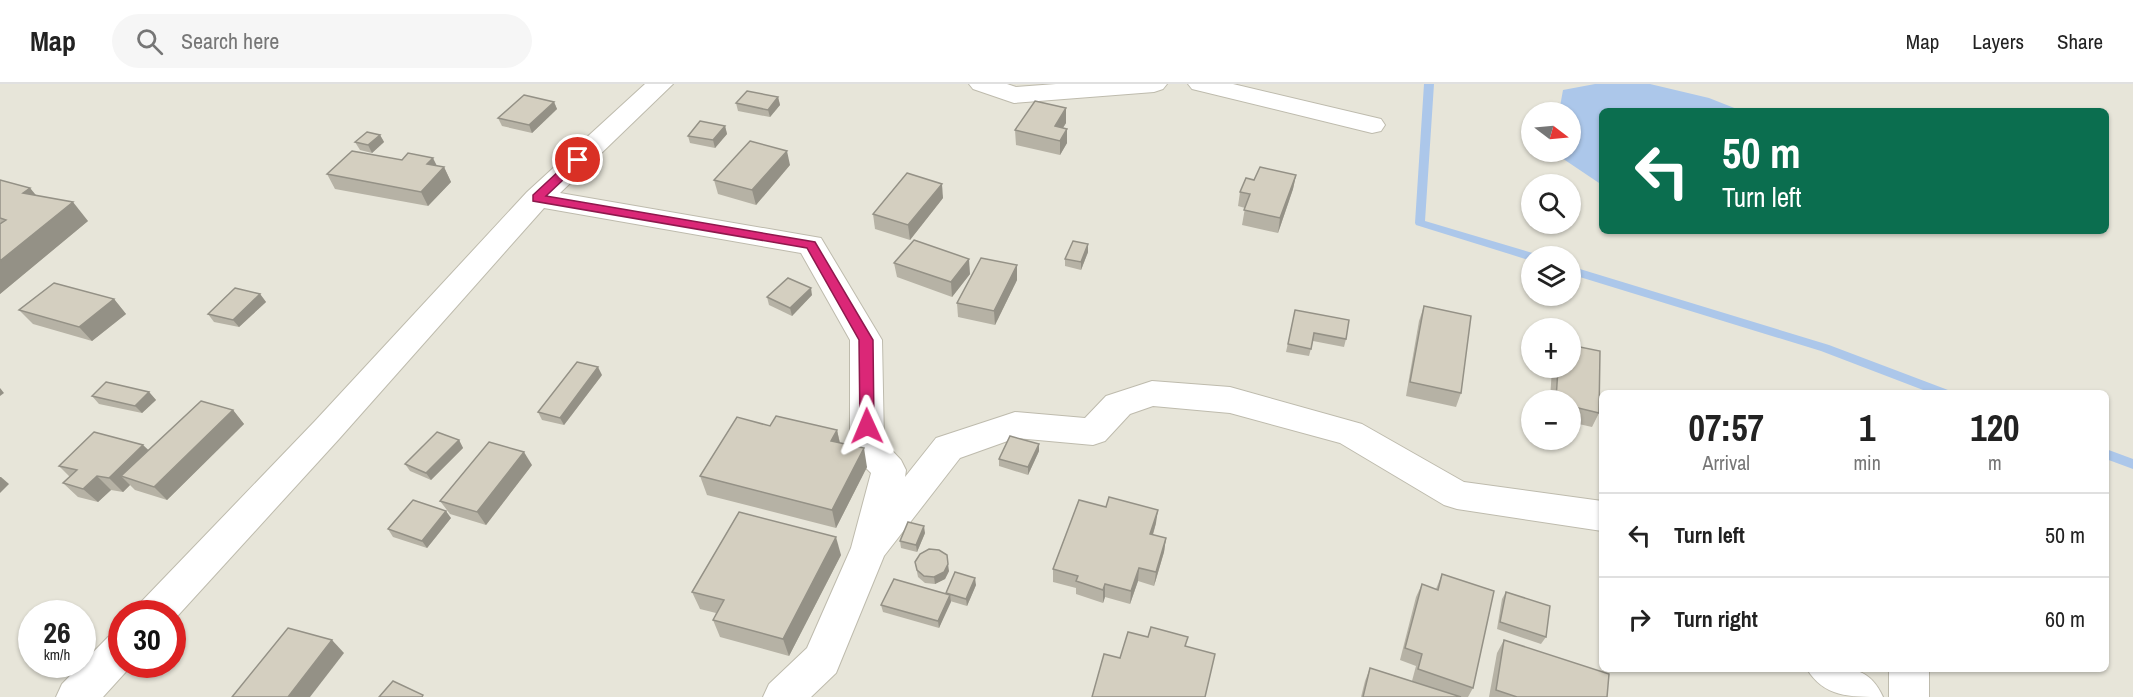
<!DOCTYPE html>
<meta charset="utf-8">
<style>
:root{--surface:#fff;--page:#f6f6f6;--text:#222;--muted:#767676;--line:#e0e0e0}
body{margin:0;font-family:"Archivo Narrow",sans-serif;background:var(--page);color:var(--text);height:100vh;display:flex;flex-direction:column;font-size:22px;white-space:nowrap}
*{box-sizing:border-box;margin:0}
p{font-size:20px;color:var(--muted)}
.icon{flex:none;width:33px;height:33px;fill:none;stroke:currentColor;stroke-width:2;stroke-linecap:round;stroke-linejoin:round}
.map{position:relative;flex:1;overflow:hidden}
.side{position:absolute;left:1599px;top:306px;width:510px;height:282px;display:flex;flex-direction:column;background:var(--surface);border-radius:9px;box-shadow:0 2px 4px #0004}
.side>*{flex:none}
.top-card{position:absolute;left:1599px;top:24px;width:510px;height:126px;border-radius:9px;box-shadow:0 2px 4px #0004;background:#0b6e4f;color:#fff;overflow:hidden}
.needle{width:39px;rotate:106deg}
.fabs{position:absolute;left:1521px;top:18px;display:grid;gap:12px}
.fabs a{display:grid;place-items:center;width:60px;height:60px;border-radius:50%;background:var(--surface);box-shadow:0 2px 4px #0004;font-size:30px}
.speed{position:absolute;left:18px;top:516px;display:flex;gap:12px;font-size:30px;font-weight:700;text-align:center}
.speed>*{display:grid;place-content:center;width:78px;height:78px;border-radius:50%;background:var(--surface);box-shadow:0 2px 4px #0004;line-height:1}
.speed small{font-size:15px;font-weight:400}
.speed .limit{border:9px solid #d22;background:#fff;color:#111}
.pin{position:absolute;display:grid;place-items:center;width:51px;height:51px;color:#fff;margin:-26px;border:3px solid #fff;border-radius:50%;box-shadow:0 2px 6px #0007}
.me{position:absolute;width:66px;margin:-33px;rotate:359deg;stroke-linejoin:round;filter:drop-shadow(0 0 4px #0008)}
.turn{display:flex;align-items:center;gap:21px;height:126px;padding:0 24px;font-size:27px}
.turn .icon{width:78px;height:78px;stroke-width:2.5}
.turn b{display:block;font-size:42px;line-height:51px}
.eta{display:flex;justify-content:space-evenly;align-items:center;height:102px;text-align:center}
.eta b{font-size:36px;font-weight:800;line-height:42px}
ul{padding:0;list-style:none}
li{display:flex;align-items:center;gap:18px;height:84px;padding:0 24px;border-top:2px solid var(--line)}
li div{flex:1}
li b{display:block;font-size:22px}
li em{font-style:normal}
header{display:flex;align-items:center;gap:36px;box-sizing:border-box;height:84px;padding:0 30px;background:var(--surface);border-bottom:2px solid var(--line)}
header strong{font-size:28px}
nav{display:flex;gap:33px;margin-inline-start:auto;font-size:21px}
.search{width:420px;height:54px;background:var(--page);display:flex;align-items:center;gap:15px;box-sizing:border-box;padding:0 21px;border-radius:33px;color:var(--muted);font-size:22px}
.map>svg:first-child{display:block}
</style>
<header>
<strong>Map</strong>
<div class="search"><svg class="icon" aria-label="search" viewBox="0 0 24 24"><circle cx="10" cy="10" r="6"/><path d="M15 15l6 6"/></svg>Search here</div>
<nav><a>Map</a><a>Layers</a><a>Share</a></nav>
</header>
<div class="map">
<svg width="2133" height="613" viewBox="0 0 2133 613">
<rect width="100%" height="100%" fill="#f3f2ea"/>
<!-- residential -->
<path fill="#e7e5d9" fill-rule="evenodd" d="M 0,0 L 2133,0 L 2133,613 L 0,613 ZM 1602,27 L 2106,27 L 2106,147 L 1602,147 ZM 1532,28 L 1570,28 L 1570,68 L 1532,68 ZM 1532,100 L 1570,100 L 1570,140 L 1532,140 ZM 1532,172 L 1570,172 L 1570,212 L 1532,212 ZM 1532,244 L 1570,244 L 1570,284 L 1532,284 ZM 1602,309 L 2106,309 L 2106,585 L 1602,585 ZM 1532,316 L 1570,316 L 1570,356 L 1532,356 ZM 32,530 L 82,530 L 82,580 L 32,580 ZM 122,530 L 172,530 L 172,580 L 122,580 Z"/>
<!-- water -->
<path fill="#acc7ea" d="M 1595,0 L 1650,0 L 1709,14 L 1742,27 L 1602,27 L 1602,101 L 1553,68 L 1570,68 L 1570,28 L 1559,28 L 1563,6 Z"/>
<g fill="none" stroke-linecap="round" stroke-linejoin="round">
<!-- stream -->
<g fill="#acc7ea" fill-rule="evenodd">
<path d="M 1424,0 L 1434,0 L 1425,137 L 1536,170 L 1537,172 L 1532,172 L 1532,177 L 1416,141 L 1415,139 Z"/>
<path d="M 1570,182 L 1829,261 L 1948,306 L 1950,309 L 1931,309 L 1821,267 L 1570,190 Z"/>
<path d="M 2106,365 L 2133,375 L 2133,385 L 2106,375 Z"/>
</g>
<defs>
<g id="street">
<path d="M 645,0 L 673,0 L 560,109 L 821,154 L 882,256 L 884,358 L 901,376 L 906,386 L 905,393 L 936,354 L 1003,332 L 1015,328 L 1085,334 L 1106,312 L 1152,297 L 1230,303 L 1362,340 L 1464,398 L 1602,417 L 1602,447 L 1457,425 L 1444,421 L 1340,359 L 1230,329 L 1153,322 L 1130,330 L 1105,357 L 1093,361 L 1016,354 L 960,374 L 884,472 L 836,589 L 811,613 L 763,613 L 769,600 L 807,564 L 851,464 L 871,389 L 855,373 L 850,363 L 850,256 L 801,169 L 544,124 L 339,355 L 172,538 L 172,530 L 136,530 L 141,518 L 315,337 L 527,108 Z"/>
<path d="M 969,0 L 1007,0 L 1016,3 L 1056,0 L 1167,0 L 1163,5 L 1154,8 L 1014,19 L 973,5 Z"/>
<path d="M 1188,0 L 1233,0 L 1381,35 L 1385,41 L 1381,47 L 1372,49 L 1192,5 Z"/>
<path d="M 122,548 L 122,580 L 133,580 L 103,613 L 56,613 L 62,600 L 108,553 Z"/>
<path d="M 1807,585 C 1841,585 1867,577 1883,613 C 1849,613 1824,613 1807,585 Z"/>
<rect x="1889" y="585" width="40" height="28"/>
</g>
</defs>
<!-- street casing -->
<use href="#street" stroke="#bebbad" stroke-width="2"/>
<!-- street -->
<use href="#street" fill="#fff" fill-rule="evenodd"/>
</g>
<!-- wall -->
<g fill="#b6b2a5">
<path d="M 778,13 L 780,21 L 770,33 L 738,27 L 736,19 Z"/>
<path d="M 554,18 L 557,25 L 532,49 L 502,42 L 498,34 Z"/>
<path d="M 1066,39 L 1063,44 L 1067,59 L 1060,71 L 1016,61 L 1015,46 Z"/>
<path d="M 725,42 L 727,50 L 715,64 L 690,59 L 688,52 Z"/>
<path d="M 380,51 L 384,58 L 372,69 L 360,66 L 355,58 Z"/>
<path d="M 790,81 L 756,121 L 718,110 L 714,96 Z"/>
<path d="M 437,82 L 444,83 L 451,98 L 428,122 L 335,105 L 327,90 Z"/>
<path d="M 1296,91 L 1293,105 L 1278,149 L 1242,141 L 1245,124 L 1238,122 L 1240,108 L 1254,96 Z"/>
<path d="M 0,96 L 30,104 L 35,111 L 88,137 L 0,210 Z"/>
<path d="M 943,114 L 910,156 L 875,145 L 873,130 Z"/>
<path d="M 1088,160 L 1088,168 L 1081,186 L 1065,182 L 1065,175 Z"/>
<path d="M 894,179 L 970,190 L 952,213 L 897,193 Z"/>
<path d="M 1017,181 L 1017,196 L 995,241 L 958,233 L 957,219 Z"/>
<path d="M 260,210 L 266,218 L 239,243 L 214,238 L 208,230 Z"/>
<path d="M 812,211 L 792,232 L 769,221 L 767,213 Z"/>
<path d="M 114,215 L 126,230 L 92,257 L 33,240 L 19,226 Z"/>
<path d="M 1424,222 L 1461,309 L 1456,323 L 1406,312 L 1419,237 Z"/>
<path d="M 1295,226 L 1346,255 L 1344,263 L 1313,257 L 1309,272 L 1286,268 Z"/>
<path d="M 1552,284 L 1570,284 L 1599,329 L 1592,343 L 1570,338 L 1570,316 L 1550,316 Z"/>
<path d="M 602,291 L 564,341 L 542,336 L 538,328 Z"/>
<path d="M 149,308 L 156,316 L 142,329 L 99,320 L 92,312 Z"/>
<path d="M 233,326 L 244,340 L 167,416 L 135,406 L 130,401 L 123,408 L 111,406 L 98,418 L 78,413 L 63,399 L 70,393 L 59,382 L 149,366 Z"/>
<path d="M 770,342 L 837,346 L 840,359 L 867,383 L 836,444 L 707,411 L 700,392 Z"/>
<path d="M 459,356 L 463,364 L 431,396 L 410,387 L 405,380 Z"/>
<path d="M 1039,367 L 1028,391 L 999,382 L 999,375 Z"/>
<path d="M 532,381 L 486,441 L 450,430 L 440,417 Z"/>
<path d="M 451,434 L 427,464 L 393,453 L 388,445 Z"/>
<path d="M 1156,439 L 1153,451 L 1166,454 L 1164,468 L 1154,502 L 1138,497 L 1130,520 L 1105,513 L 1103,519 L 1076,510 L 1076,504 L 1053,498 L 1053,485 Z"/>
<path d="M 925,449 L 917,468 L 901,464 L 900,457 Z"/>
<path d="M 841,471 L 789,572 L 720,553 L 713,536 L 716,529 L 700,525 L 692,508 Z"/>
<path d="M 915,478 L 949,487 L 945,495 L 935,500 L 925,499 L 918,493 Z"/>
<path d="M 1442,490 L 1473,604 L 1468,613 L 1361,613 L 1365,597 L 1370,584 L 1427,602 L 1412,597 L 1416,582 L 1400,576 L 1416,513 L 1422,500 L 1436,505 Z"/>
<path d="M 976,501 L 967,522 L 950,517 L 939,544 L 883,528 L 881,521 L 946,510 L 946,509 Z"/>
<path d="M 1506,508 L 1546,553 L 1541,560 L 1497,545 L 1502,515 Z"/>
<path d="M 1504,556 L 1607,613 L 1489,613 L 1497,569 Z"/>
</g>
<!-- shaded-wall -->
<g fill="#949186">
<path d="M 778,13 L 780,21 L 770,33 L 768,26 Z"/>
<path d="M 554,18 L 557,25 L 532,49 L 529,41 Z"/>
<path d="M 1066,24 L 1066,39 L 1055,56 L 1055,42 Z"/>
<path d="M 725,42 L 727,50 L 715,64 L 713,56 Z"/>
<path d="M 1067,45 L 1067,59 L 1060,71 L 1060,57 Z"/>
<path d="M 380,51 L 384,58 L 372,69 L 368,61 Z"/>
<path d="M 787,67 L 790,81 L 756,121 L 752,106 Z"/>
<path d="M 433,74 L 440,88 L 444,83 L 451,98 L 428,122 L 421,108 L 427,80 Z"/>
<path d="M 1296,91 L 1293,105 L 1278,149 L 1280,134 Z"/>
<path d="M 942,100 L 943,114 L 910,156 L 908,141 Z"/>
<path d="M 30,104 L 46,123 L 23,109 Z"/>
<path d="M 73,118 L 88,137 L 0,210 L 0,177 Z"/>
<path d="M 1088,160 L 1088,168 L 1081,186 L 1081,178 Z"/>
<path d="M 969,175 L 970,190 L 952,213 L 951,198 Z"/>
<path d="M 1017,181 L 1017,196 L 995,241 L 994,227 Z"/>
<path d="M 811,204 L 812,211 L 792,232 L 790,224 Z"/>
<path d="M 260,210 L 266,218 L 239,243 L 233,236 Z"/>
<path d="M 114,215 L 126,230 L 92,257 L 79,243 Z"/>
<path d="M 598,283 L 602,291 L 564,341 L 560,334 Z"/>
<path d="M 0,304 L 4,309 L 0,312 Z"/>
<path d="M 149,308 L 156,316 L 142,329 L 135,322 Z"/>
<path d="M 233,326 L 244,340 L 167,416 L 154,403 Z"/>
<path d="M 837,346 L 841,365 L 831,357 Z"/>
<path d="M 459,356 L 463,364 L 431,396 L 426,389 Z"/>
<path d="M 1039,360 L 1039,367 L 1028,391 L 1028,383 Z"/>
<path d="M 143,361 L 157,374 L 121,392 L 130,401 L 123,408 L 109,394 Z"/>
<path d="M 864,364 L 867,383 L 836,444 L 832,426 Z"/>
<path d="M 524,368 L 532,381 L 486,441 L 477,428 Z"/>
<path d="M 97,392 L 111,406 L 98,418 L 83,405 Z"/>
<path d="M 0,393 L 1,393 L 9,400 L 0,409 Z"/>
<path d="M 1158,426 L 1156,439 L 1149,463 L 1150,450 Z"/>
<path d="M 446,427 L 451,434 L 427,464 L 422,457 Z"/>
<path d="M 924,442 L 925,449 L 917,468 L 916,461 Z"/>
<path d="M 836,453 L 841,471 L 789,572 L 783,555 Z"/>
<path d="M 1166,454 L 1164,468 L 1154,502 L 1156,488 Z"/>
<path d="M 948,480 L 949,487 L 945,495 L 935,500 L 934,493 Z"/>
<path d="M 1139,484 L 1138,497 L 1130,520 L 1131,507 Z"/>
<path d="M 975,494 L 976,501 L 967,522 L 966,515 Z"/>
<path d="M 1105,500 L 1105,513 L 1103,519 L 1103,506 Z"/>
<path d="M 950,511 L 951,518 L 939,544 L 938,537 Z"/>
<path d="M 332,556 L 344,569 L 310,613 L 288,613 Z"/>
</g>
<!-- building -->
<g fill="#d4cfc0" stroke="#949186" stroke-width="1.5">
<path d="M 747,7 L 778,13 L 768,26 L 736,19 Z"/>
<path d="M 524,11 L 554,18 L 529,41 L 498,34 Z"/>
<path d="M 1035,17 L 1066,24 L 1055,42 L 1067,45 L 1060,57 L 1015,46 Z"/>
<path d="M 700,37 L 725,42 L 713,56 L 688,52 Z"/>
<path d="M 367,48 L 380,51 L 368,61 L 355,58 Z"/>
<path d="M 750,57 L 787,67 L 752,106 L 714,96 Z"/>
<path d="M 352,67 L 402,76 L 408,69 L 433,74 L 427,80 L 444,83 L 421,108 L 327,90 Z"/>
<path d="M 1260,83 L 1296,91 L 1280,134 L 1244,126 L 1250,110 L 1240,108 L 1246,94 L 1254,96 Z"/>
<path d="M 907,89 L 942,100 L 908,141 L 873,130 Z"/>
<path d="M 0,96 L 30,104 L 23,109 L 73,118 L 0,177 L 0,140 L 6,136 L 0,134 Z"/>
<path d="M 914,156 L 969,175 L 951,198 L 894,179 Z"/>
<path d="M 1073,157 L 1088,160 L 1081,178 L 1065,175 Z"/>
<path d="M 981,174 L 1017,181 L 994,227 L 957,219 Z"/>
<path d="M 788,194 L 811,204 L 790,224 L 767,213 Z"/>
<path d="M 54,199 L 114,215 L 79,243 L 19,226 Z"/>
<path d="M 235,204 L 260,210 L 233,236 L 208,230 Z"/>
<path d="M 1424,222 L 1471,232 L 1461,309 L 1410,298 Z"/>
<path d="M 1295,226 L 1349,236 L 1346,255 L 1314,249 L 1311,265 L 1288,260 Z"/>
<path d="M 1570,261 L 1600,267 L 1599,329 L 1570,322 L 1570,316 L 1556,316 L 1558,284 L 1570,284 Z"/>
<path d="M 577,278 L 598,283 L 560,334 L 538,328 Z"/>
<path d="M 106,298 L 149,308 L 135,322 L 92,312 Z"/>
<path d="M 201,317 L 233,326 L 154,403 L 121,392 Z"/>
<path d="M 776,332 L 837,346 L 831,357 L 864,364 L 832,426 L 700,392 L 737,333 L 770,342 Z"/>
<path d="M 94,348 L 143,361 L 109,394 L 97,392 L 83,405 L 63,399 L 77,386 L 59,382 Z"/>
<path d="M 437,348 L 459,356 L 426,389 L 405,380 Z"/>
<path d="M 1010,352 L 1039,360 L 1028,383 L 999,375 Z"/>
<path d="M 489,358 L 524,368 L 477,428 L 440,417 Z"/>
<path d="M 1109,413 L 1158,426 L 1150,450 L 1166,454 L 1156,488 L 1139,484 L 1131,507 L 1105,500 L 1103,506 L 1076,497 L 1078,492 L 1053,485 L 1079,416 L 1106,423 Z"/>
<path d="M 413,416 L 446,427 L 422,457 L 388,445 Z"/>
<path d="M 739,428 L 836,453 L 783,555 L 713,536 L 724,516 L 692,508 Z"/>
<path d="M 908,438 L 924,442 L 916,461 L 900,457 Z"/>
<path d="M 929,465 L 939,466 L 947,471 L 948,480 L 944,488 L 934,493 L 924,492 L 917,486 L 915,478 L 920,470 Z"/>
<path d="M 955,488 L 975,494 L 966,515 L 946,509 Z"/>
<path d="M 1442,490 L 1494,507 L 1473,604 L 1418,585 L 1422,570 L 1405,564 L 1422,500 L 1438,506 Z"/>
<path d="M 894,495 L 950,511 L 938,537 L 881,521 Z"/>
<path d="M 1506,508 L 1550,522 L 1546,553 L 1500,538 Z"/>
<path d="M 1151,543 L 1188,553 L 1185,562 L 1215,570 L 1205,613 L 1092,613 L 1104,570 L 1120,574 L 1128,548 L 1148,553 Z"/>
<path d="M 288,544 L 332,556 L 288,613 L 232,613 Z"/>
<path d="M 1504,556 L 1609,590 L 1607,613 L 1517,613 L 1496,606 Z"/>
<path d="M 1370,584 L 1461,613 L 1363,613 Z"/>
<path d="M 393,597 L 423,611 L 422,613 L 379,613 Z"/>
</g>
<!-- route -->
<path fill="#db2777" stroke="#8e194d" stroke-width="1.5" d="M 578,72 L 582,73 L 582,78 L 546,112 L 815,158 L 873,256 L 874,342 L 872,346 L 867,347 L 860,342 L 859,256 L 807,164 L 533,117 L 533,111 L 574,73 Z"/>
</svg>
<div class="fabs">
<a><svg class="needle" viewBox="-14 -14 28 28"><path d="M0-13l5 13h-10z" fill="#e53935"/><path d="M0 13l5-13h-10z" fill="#767676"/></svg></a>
<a><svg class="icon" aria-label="search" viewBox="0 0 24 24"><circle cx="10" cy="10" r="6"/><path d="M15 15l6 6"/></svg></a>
<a><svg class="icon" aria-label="layers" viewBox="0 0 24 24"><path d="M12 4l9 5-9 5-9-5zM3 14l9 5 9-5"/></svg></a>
<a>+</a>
<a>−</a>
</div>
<div class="speed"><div>26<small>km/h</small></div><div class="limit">30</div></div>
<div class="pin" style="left:578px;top:76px;background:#d93025"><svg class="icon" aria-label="arrive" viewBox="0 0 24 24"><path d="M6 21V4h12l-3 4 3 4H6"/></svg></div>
<svg class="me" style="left:867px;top:342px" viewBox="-20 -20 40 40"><path d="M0-17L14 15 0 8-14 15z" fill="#db2777" stroke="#fff" stroke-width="4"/></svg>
<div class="top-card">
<div class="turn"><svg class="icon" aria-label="left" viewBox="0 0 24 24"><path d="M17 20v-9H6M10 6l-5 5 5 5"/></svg><div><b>50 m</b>Turn left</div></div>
</div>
<section class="side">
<div class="eta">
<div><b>07:57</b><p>Arrival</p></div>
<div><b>1</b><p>min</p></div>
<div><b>120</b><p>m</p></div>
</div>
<ul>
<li><svg class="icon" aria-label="left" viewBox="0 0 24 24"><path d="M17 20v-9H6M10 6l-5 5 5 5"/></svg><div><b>Turn left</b></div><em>50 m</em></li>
<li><svg class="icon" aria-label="right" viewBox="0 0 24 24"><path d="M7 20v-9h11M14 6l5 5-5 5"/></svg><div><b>Turn right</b></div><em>60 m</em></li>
</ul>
</section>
</div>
